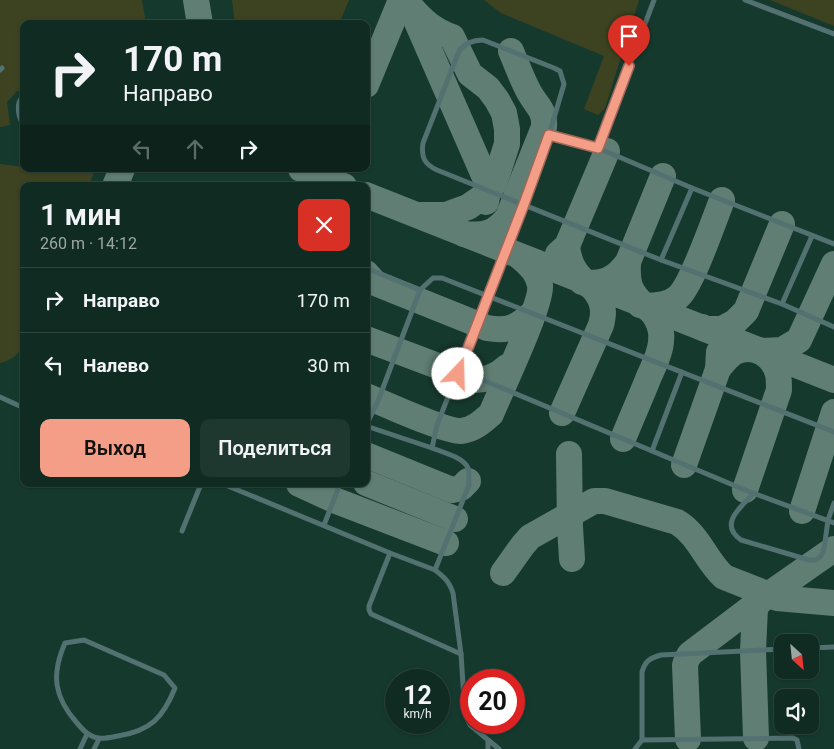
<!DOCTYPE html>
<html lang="ru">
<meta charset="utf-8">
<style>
:root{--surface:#102b22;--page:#1e372f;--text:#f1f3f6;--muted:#9ca7a5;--line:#304740;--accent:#f49e88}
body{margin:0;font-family:Roboto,sans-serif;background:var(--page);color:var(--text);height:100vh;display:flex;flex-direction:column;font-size:19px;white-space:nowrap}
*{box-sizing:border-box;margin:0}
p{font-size:16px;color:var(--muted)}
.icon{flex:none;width:28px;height:28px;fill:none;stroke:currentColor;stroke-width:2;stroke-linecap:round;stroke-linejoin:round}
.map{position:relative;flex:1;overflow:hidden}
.drawer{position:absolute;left:20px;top:182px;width:350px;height:305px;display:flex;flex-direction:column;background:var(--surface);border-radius:10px;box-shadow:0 1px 4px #0004,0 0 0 1px var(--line)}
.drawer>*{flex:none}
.top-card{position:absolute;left:20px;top:20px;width:350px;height:152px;border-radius:10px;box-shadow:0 1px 4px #0004,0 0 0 1px var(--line);background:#102b22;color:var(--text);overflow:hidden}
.needle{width:32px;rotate:153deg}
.controls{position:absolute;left:774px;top:634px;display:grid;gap:10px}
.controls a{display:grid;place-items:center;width:45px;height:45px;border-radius:10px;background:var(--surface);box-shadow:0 1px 4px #0004,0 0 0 1px var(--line);font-size:25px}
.speed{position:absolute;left:385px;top:669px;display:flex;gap:10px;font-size:25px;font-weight:700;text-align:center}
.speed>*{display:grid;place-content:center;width:65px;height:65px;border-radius:50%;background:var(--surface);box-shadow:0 1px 4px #0004,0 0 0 1px var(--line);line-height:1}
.speed small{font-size:12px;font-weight:400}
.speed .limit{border:8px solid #d22;background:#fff;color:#111}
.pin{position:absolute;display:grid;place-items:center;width:42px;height:42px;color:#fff;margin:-51px -21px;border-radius:50% 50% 50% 0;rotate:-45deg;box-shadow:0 0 5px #0007}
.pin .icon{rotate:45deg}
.me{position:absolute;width:55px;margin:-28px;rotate:21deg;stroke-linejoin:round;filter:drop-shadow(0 0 4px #0008)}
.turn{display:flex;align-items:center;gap:18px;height:105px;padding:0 20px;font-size:22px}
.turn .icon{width:65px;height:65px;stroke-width:2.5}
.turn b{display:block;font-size:35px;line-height:42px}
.lanes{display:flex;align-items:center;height:48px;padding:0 20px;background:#0003;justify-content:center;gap:25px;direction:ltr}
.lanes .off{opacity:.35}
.round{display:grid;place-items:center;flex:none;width:52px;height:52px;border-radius:10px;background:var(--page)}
.overview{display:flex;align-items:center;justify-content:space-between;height:85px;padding:0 20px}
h1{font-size:30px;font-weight:600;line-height:38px}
.action{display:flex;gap:10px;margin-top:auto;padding:10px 20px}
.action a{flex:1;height:58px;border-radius:10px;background:var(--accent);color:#111;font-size:20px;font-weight:600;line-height:58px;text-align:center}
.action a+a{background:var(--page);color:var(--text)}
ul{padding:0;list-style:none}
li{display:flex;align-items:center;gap:15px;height:65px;padding:0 20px;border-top:1px solid var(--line)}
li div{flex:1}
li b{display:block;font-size:19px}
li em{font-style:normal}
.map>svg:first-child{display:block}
</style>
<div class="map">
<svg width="834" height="749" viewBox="0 0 834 749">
<rect width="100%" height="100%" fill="#16392e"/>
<!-- green -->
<g fill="#3d4320">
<path d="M 0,0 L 142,0 L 146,24 L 24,24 L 24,89 L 17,91 L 7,102 L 10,125 L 0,127 Z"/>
<path d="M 232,0 L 349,0 L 339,24 L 235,24 Z"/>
<path d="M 484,0 L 639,0 L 605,108 L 598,115 L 584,109 L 604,56 L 501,13 Z"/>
<path d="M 770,0 L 834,0 L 834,26 Z"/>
<path d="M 0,164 L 24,167 L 24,169 L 96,169 L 88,186 L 24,186 L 24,344 C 20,354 10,361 0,363 Z"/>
</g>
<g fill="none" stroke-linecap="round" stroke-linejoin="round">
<!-- taxiway -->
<g stroke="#607e74" stroke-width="26">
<path d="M 196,0 L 200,24"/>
<path d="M 410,6 C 423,21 433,30 452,37 L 470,74 L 488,88 L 497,100 L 504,113 L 507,129 L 507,144 L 494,184 L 481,198 L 468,207 L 446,215 L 421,215"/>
<path d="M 413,13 L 486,180 L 488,190 L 486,202"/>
<path d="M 366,85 L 401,0"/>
<path d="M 301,169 L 344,186"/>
<path d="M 115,186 L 122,169"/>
<path d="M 366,195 L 834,380"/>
<path d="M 464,234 C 484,236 495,234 508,217 L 544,127 C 545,109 537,107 529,92 C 522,79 517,65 511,51"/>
<path d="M 567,246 C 569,263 574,272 586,283 C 606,284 616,278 628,262 L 663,176"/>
<path d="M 558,254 L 567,246 L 607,151"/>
<path d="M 628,262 C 627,283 629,292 645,306 C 656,306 669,305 678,297 C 692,285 714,220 722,200"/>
<path d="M 366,273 L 375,283 L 487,328 C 509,332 517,327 533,313"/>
<path d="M 702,327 L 706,329 L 722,329 L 735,322 L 746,311 L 782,224"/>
<path d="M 366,339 L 475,380 C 487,380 498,375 507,367"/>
<path d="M 759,350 L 761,351 L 782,350 L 799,340 L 834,264"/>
<path d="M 718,369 C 723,363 728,356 735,352 C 754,343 773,355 778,374 C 779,379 779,385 779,390 L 745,490"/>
<path d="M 366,396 C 383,403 446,432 461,431 C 473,430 482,422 491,414 C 500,392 543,302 540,285 C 538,273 529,264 520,257"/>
<path d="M 562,413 L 601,325 C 602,321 603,316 603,312 C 603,300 594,285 582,282"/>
<path d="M 623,439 C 631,419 640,399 648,379 C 653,367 660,355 661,342 C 663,328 655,308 640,305"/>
<path d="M 569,454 L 570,527 L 572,559"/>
<path d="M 366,455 L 452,490 L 461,488 L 468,481"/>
<path d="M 684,465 L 718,369 L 719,352"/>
<path d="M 366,483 L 455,519"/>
<path d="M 299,484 L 334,500 L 446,543"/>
<path d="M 802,511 L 834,412"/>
<path d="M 503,573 L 523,545 L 530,537 L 594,501 L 605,501 L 677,522 C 699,535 706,561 724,577 L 777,598 L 834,603"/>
<path d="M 756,738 L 753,651 L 755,608 L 760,601 L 768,595 L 834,549"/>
<path d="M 688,739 L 685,665 L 687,659 L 690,654 L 760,601"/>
</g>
<!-- service -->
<g stroke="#537171" stroke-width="5">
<path d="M 745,0 L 834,34"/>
<path d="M 0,70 L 2,68"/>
<path d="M 24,96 C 15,102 18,117 24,126"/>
<path d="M 549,135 L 564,84 L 560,71 L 554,68 L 483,40 C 473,40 465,43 459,51 L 423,143 C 421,157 424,164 437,170 L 661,260 L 782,304 L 834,327"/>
<path d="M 598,148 L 654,0"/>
<path d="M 661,260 L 692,188"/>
<path d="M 366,268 L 420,290 L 433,278 L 442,278 L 834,432"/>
<path d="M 782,304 L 812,236"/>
<path d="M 459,370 L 745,490 L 834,523"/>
<path d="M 0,397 L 24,408"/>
<path d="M 366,426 L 378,401 L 420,290"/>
<path d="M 366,426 L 432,448"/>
<path d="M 652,451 L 682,372"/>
<path d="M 223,484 L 390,553 L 435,570 L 469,485 C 468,479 470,473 468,468 C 463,457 442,452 432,448 L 437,425 L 524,204 L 549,135 L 598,148 L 692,188 L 834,244"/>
<path d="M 754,493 C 741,507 718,524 741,540 L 809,560 L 816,560 L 821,556 L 824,549 L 828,520 L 834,503"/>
<path d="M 324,525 L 340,484"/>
<path d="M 182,531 L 201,484"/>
<path d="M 390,553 L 369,606 L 369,610 L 371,614 L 461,654"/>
<path d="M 435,570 C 444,577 449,581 453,593 L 461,654 L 465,715 L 470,725 L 499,749"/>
<path d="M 84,640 L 164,675 L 175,688 C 163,718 150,731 118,736 C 112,737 104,739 99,738 C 89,737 83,730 77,723 C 54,697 51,675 65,643 Z"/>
<path d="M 810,648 L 834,647"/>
<path d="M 415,722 L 416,723"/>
<path d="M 642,740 L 793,738 L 797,740 L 799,749"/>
<path d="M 80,749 L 87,734"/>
<path d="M 94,749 L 99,739"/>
<path d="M 488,749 L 488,741"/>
<path d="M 635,749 L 642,740 L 642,672 C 645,661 650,658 661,655 L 782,649"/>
</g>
</g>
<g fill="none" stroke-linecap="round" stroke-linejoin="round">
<defs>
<path id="route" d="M 458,374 L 524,204 L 549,135 L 598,148 L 629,66"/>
</defs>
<!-- route casing -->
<use href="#route" stroke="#9f6758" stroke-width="12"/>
<!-- route -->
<use href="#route" stroke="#f49e88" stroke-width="9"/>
</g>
</svg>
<div class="controls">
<a><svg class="needle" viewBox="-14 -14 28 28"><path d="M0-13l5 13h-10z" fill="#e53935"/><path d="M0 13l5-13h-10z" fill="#9ca7a5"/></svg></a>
<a><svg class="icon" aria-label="sound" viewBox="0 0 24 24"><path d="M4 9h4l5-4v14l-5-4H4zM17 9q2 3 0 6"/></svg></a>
</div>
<div class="speed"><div>12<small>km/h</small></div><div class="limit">20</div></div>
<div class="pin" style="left:629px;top:66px;background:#d93025"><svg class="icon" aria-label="arrive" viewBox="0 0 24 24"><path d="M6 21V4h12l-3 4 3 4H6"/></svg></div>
<svg class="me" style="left:458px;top:374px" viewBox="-20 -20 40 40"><circle r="19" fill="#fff"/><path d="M0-13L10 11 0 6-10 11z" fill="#f49e88"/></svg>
<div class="top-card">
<div class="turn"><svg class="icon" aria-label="right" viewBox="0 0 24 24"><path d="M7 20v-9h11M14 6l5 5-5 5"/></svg><div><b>170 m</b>Направо</div></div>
<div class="lanes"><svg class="icon off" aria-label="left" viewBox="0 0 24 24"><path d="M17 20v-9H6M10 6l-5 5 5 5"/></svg><svg class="icon off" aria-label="ahead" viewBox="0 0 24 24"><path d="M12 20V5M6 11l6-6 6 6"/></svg><svg class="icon" aria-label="right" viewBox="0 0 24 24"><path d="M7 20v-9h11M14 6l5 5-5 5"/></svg></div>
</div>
<section class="drawer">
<div class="overview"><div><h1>1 мин</h1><p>260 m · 14:12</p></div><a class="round" style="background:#d93025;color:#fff"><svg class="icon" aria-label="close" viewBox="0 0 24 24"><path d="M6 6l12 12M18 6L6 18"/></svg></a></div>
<ul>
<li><svg class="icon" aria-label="right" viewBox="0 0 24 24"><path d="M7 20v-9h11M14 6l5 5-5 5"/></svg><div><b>Направо</b></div><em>170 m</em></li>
<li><svg class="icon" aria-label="left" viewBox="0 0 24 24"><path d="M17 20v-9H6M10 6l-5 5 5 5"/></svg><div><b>Налево</b></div><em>30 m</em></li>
</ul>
<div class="action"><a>Выход</a><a>Поделиться</a></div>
</section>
</div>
